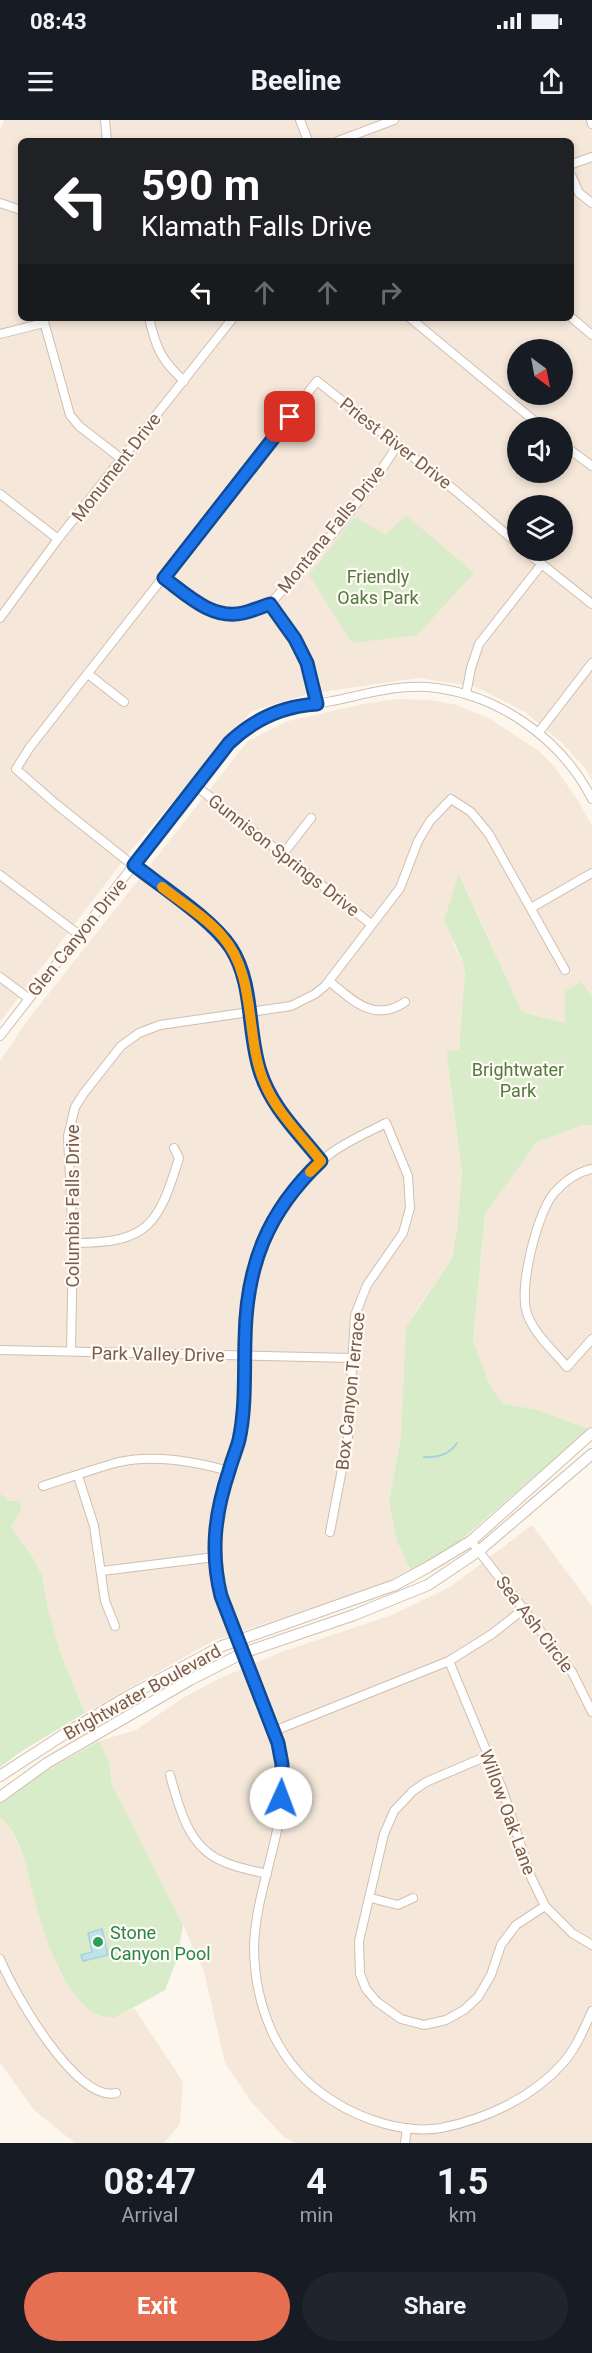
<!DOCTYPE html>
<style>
:root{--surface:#171b24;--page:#20242c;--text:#f1f3f6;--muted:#9ea1a6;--accent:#e76f51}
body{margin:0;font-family:Roboto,sans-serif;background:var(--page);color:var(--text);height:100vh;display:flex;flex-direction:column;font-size:22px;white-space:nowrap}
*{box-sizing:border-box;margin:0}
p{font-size:20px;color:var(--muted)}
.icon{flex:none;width:33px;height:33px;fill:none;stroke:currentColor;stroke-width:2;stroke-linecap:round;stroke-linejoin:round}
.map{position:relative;height:2023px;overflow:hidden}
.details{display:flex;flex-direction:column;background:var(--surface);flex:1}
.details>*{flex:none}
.hud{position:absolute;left:18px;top:18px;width:556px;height:183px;border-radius:9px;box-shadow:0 3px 9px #0003;background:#202124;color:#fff;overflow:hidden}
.needle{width:39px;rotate:148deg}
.tools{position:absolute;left:507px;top:219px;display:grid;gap:12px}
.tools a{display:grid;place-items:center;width:66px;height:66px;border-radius:50%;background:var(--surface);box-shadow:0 3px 9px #0003;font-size:30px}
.pin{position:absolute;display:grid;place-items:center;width:51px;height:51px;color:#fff;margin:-26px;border-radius:12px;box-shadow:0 3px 9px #0006}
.me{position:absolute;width:66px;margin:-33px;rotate:2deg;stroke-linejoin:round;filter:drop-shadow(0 0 4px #0008)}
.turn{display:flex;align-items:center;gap:21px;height:126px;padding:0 24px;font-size:27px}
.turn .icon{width:78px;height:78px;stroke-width:2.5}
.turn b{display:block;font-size:42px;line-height:51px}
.lanes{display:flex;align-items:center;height:57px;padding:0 24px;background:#0003;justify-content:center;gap:30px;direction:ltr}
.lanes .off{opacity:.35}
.eta{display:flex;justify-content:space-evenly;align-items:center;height:102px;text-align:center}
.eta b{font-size:36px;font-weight:700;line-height:42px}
.cta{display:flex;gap:12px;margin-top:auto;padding:12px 24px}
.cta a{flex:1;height:69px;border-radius:36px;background:var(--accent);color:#fff;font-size:24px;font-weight:700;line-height:69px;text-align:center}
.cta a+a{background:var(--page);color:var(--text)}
.status{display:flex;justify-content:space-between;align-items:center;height:42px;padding:0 30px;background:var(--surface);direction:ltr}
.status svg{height:16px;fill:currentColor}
header{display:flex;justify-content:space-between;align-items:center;height:78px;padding:0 24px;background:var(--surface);font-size:27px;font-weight:700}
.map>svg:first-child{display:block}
</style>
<div class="status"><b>08:43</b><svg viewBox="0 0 49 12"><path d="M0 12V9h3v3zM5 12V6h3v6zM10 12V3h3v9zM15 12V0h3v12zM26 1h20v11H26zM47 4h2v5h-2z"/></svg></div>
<header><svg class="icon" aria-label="menu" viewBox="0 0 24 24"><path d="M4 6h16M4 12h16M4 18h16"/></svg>Beeline<svg class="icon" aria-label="share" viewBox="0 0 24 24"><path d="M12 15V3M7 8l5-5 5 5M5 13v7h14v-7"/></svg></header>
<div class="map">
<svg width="592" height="2023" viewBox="0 0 592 2023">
<rect width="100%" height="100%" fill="#fdf6ec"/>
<!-- residential -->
<g fill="#f5e8da" fill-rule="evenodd">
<path d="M 4,0 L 592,0 L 592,660 L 585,648 L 563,624 L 525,592 L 476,567 L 418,558 L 308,574 L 252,591 L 132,729 L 0,902 L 0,10 ZM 21,21 L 572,21 L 572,198 L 21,198 ZM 518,230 L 562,230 L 562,274 L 518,274 ZM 518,308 L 562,308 L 562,352 L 518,352 ZM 518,386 L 562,386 L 562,430 L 518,430 Z"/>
<path d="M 398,579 L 430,580 L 457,585 L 490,599 L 539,631 L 554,646 L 579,682 L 592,706 L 592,875 L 581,862 L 565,903 L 522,892 L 460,755 L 453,824 L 463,842 L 466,866 L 459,930 L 446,932 L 462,1053 L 457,1109 L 452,1138 L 413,1195 L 401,1317 L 389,1381 L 397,1422 L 411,1451 L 376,1466 L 213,1521 L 85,1593 L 61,1534 L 49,1493 L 42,1455 L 32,1436 L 11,1407 L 21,1390 L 0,1373 L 0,941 L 27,901 L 248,621 L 288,601 L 368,583 Z"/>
<path d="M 583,1005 L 592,1005 L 592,1306 L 589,1309 L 535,1289 L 503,1284 L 490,1266 L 473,1220 L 485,1094 L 537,1022 Z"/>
<path d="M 532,1405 L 592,1486 L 592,2023 L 295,2023 L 285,2018 L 252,1983 L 225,1943 L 204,1852 L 183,1805 L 112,1665 L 109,1642 L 99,1621 L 136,1610 L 183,1578 L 220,1558 L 284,1531 L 392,1495 L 450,1467 Z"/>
<path d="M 0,1697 L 8,1705 L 24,1735 L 36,1787 L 57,1847 L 75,1875 L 97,1895 L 114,1898 L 134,1888 L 183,1962 L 180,2004 L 164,2023 L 75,2023 L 34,1990 L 0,1943 Z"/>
</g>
<!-- green -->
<g fill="#d8ecc9">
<path d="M 406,395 L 474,453 L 417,515 L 352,523 L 309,455 L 355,397 L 386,415 Z"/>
<path d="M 459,754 L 522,892 L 565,903 L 565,871 L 581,862 L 592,875 L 592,1005 L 583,1005 L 537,1022 L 485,1094 L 473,1220 L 490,1266 L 503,1284 L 535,1289 L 589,1309 L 460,1421 L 411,1451 L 397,1422 L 389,1381 L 401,1317 L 406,1207 L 452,1138 L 457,1109 L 462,1053 L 446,931 L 459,930 L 465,855 L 463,842 L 444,800 Z"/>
<path d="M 0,1373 L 9,1381 L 20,1381 L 21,1390 L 11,1407 L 32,1436 L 42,1455 L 49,1493 L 61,1534 L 85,1593 L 22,1631 L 0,1647 Z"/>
<path d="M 99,1621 L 109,1642 L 112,1665 L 183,1805 L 177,1839 L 165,1870 L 114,1898 C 109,1897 101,1897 96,1894 C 63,1874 46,1821 36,1786 C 27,1755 25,1720 0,1697 L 0,1683 L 21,1665 Z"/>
</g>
<!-- water -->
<path fill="#bfe3e8" stroke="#a5d3da" stroke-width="1.5" d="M 102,1809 L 108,1835 L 83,1841 L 81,1835 L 92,1832 L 88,1813 Z"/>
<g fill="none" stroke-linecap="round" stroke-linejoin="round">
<!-- stream -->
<path stroke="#a5d3da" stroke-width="2" d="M 424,1337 C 438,1338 449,1335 457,1323"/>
<defs>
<g id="minor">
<path d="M 105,0 L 107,21"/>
<path d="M 300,0 L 308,21"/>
<path d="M 591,0 L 592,4"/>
<path d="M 338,21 L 394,0"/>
<path d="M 572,44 L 592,37"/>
<path d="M 572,57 L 579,73 L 592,83"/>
<path d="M 0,83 L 21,90"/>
<path d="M 43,198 L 70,295 L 79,306 L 123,340"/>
<path d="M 149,198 C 156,228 161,240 184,261"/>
<path d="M 410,198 L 543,308"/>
<path d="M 572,198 L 592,215"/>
<path d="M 0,214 L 44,203"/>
<path d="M 562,324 L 592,346"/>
<path d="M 0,374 L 58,419"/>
<path d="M 524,430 L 592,484"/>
<path d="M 164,458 L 190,477 L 220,493 L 241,493 L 270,484 L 335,411 L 372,364 L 397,326"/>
<path d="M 270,484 L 295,519 L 307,543 L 317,584"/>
<path d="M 0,498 L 58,419 L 233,198"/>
<path d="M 88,554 L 124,582"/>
<path d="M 466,574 L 471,548 L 479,524 L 541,445"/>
<path d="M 539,612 L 592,543"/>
<path d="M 196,666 L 371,804"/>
<path d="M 283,734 L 311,698"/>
<path d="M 0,755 L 78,814"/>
<path d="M 531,788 L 592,753"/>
<path d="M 0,857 L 28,878"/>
<path d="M 329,861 C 353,881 375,903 405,882"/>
<path d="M 0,916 L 229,623 C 246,607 268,591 292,587 C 305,584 319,584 332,581 C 362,575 395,565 426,567 C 496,572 561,618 592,679"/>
<path d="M 321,1041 L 287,1000 L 264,961 L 256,938 L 242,849 L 223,817 L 56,684 L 16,649 L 30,627 L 317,261 L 457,372 L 518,424"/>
<path d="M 592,1049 C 577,1052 564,1062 554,1073 C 537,1093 517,1172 528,1196 C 536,1216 554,1231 567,1247 L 592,1219"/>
<path d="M 73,1123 C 148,1123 158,1106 179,1038 L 174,1028"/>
<path d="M 0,1230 L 352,1238"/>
<path d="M 71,1231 L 73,1123 L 68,1016 L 75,987 L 84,973 L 121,926 L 139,913 L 160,905 L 291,886 L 315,874 L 325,866 L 400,768 L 418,721 L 430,701 L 451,679 L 471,692 L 489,714 L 565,850"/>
<path d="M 78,1356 L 94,1406 L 105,1481 L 115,1506"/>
<path d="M 43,1366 C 68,1358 93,1349 119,1342 C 155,1334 194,1341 229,1351"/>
<path d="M 330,1412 L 348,1318 L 355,1195 L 367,1165 L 403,1113 L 410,1088 L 408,1056 L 386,1003 C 367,1013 347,1021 330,1034 C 281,1068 253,1127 246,1185 C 241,1228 246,1273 239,1316 C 238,1328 232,1340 228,1351 C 215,1395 210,1430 221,1476 C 233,1511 247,1544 261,1578 C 269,1598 279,1620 282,1642 C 289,1706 256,1764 254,1826 C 254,1857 260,1886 273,1914 C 286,1941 307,1965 333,1981 C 363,2000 405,2014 441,2008 C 486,1999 532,1978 563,1943 C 576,1928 584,1909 592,1891"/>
<path d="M 471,1421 L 572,1552 L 592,1592"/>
<path d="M 102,1451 L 215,1437"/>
<path d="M 449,1541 L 503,1671 L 531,1757 L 545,1786 L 572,1813 L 592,1825"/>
<path d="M 274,1611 L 449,1541 L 492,1514 L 525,1488"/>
<path d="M 487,1636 L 426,1662 L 413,1671 L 394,1691 L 384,1714 L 359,1821 L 360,1854 L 366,1869 L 377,1882 L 401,1899 L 424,1905 L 446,1900 L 464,1890 L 478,1877 L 491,1855 L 501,1825 L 516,1805 L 545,1786"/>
<path d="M 170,1655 C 179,1687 188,1727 222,1741 C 236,1748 252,1750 267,1754"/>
<path d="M 371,1778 L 398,1785 L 413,1778"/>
<path d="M 0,1839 C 13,1871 76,1983 116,1973"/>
<path d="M 405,2023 L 407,2008"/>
</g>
<g id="tertiary">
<path d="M 0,1656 L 63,1615 L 125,1578 L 222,1526 L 395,1465 L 428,1447 L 471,1421 L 592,1313"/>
<path d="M 0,1677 L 47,1643 L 190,1560 L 243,1533 L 354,1495 L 428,1465 L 480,1430 L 592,1334"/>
</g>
</defs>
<!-- minor casing -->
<use href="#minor" stroke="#d1beb0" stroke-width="10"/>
<!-- tertiary casing -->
<use href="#tertiary" stroke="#d1beb0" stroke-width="12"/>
<!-- minor -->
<use href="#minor" stroke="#fff" stroke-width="8"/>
<!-- tertiary -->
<use href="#tertiary" stroke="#fff" stroke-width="10"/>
</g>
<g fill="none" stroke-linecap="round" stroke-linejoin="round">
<defs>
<path id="route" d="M 281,1678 L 282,1644 L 278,1623 L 221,1476 C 210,1432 215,1393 229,1351 C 232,1340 236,1331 239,1320 C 246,1288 244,1253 245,1220 C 246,1146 267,1092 321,1041 C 299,1013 271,987 260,951 C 247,911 254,864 231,828 C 212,799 162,767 134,745 L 229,623 C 254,599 283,586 317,584 L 307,543 L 295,519 L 270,484 C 261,487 252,491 243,493 C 212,500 187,475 164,458 L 290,297"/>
</defs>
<!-- route casing -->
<use href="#route" stroke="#114b97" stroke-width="15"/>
<!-- route -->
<use href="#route" stroke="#1a73e8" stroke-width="10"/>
<!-- slow -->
<path stroke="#f59e0b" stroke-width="10" d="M 162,767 C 182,783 206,797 222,816 C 258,857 244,917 265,964 C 277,993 302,1016 321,1041 L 310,1052"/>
</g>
<!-- markers -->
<circle fill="#2e9e5b" stroke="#fffaf3" stroke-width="2" cx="98" cy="1822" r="6"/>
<g text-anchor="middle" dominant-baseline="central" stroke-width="4.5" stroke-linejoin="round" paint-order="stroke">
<!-- street labels -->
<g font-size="18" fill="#7a5c4d" stroke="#fffaf3">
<text transform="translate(396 323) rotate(38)">Priest River Drive</text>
<text transform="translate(116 347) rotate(-52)">Monument Drive</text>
<text transform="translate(331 409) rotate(-51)">Montana Falls Drive</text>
<text transform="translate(284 735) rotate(38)">Gunnison Springs Drive</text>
<text transform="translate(77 817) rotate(-51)">Glen Canyon Drive</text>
<text transform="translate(72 1086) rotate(-90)">Columbia Falls Drive</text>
<text transform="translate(158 1234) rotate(1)">Park Valley Drive</text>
<text transform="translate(350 1271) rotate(-84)">Box Canyon Terrace</text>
<text transform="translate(535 1504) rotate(53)">Sea Ash Circle</text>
<text transform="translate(142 1572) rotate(-29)">Brightwater Boulevard</text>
<text transform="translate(508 1692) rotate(70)">Willow Oak Lane</text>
</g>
<!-- park labels -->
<g font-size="18" fill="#537a41" stroke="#fffaf3">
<text x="378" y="456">Friendly<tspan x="378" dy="21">Oaks Park</tspan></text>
<text x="518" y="949">Brightwater<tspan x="518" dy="21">Park</tspan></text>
</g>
<!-- leisure labels -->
<g font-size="18" fill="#27864d" stroke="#fffaf3" text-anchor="start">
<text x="110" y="1812">Stone<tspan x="110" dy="21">Canyon Pool</tspan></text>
</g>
</g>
</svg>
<div class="tools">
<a><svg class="needle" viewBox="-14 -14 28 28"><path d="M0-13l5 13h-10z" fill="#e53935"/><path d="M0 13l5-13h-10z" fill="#9ea1a6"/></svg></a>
<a><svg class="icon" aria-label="sound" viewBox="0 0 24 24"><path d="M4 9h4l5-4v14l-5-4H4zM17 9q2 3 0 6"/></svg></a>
<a><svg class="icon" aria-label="layers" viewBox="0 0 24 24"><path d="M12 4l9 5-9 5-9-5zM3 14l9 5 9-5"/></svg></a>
</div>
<div class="pin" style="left:290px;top:297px;background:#d93025"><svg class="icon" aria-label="arrive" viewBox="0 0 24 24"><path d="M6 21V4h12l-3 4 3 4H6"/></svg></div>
<svg class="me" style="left:281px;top:1678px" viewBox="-20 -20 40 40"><circle r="19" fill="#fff"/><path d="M0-13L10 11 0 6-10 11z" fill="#1a73e8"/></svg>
<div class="hud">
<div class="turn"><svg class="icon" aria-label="left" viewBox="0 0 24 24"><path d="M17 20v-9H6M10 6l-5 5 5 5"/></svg><div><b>590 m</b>Klamath Falls Drive</div></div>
<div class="lanes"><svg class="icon" aria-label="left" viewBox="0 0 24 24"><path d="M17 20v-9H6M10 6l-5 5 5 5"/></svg><svg class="icon off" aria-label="ahead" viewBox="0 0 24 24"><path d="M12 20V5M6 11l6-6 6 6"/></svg><svg class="icon off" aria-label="ahead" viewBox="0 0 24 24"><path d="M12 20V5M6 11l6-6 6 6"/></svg><svg class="icon off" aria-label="right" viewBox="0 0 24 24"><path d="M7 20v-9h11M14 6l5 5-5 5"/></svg></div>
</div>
</div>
<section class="details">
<div class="eta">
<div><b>08:47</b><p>Arrival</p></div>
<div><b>4</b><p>min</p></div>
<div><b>1.5</b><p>km</p></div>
</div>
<div class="cta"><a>Exit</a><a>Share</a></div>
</section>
